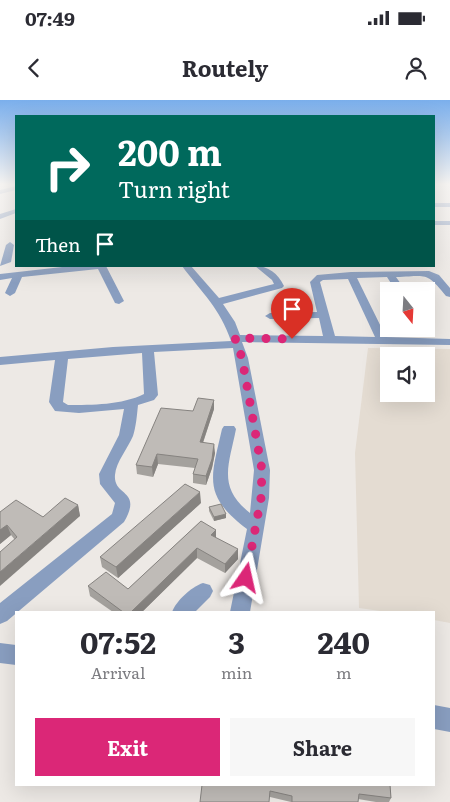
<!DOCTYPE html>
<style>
:root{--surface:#fff;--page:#f7f7f7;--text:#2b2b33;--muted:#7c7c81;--accent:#db2777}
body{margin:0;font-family:Literata,serif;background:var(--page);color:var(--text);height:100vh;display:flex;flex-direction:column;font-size:19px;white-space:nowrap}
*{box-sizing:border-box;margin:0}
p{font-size:16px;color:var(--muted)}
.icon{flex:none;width:28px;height:28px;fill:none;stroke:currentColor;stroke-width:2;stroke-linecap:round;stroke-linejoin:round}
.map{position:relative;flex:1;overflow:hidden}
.sheet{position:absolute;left:15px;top:511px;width:420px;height:175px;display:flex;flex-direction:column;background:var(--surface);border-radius:0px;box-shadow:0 5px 20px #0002}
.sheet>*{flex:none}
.hud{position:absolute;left:15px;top:15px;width:420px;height:152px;border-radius:0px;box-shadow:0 5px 20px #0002;background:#00695c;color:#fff;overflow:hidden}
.needle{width:32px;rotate:162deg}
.controls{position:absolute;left:380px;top:182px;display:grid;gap:10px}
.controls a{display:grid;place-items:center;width:55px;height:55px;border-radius:0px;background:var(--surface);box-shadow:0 5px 20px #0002;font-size:25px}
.pin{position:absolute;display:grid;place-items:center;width:42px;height:42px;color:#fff;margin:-51px -21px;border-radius:50% 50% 50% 0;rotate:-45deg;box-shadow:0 0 5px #0007}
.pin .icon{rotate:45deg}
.me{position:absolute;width:55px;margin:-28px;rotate:11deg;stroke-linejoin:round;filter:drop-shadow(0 0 4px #0008)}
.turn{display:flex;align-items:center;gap:18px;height:105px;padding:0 20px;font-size:22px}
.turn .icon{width:65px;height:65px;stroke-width:2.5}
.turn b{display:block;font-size:35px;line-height:42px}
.then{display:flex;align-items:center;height:48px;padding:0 20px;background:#0003;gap:10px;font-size:19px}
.eta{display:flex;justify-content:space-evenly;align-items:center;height:85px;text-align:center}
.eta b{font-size:30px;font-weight:700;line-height:35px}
.primary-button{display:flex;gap:10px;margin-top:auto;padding:10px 20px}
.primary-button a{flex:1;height:58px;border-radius:0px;background:var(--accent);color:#fff;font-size:20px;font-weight:700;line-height:58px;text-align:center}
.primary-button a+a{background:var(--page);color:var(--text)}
.status{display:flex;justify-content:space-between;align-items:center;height:35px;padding:0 25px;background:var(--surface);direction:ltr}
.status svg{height:14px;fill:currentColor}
header{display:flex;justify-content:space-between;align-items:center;height:65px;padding:0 20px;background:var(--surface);font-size:22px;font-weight:700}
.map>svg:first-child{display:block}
</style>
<div class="status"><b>07:49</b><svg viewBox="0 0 49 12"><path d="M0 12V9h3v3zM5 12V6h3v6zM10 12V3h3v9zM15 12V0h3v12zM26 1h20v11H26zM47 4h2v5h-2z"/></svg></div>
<header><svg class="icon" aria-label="back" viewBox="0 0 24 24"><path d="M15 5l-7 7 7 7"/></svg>Routely<svg class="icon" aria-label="person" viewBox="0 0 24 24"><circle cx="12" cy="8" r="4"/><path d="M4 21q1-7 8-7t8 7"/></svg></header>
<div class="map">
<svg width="450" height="702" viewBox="0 0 450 702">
<rect width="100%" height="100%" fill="#ede9e5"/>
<!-- built -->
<path fill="#e4dcd2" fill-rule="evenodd" d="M 368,248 L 450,249 L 450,523 L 434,520 L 434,512 L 387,512 L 359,508 L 355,353 ZM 389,256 L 426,256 L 426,294 L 389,294 Z"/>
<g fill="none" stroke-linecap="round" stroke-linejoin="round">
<!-- minor -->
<g fill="#899ec0" fill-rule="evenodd">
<path d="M 16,86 L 16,90 L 0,94 L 0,90 Z"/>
<rect x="434" y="103" width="16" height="4"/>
<path d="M 16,109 L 16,113 L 0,119 L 0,114 Z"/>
<rect x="434" y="121" width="16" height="4"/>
<path d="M 10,142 L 14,145 L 11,162 L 0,166 L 6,145 Z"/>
<path d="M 71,166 L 106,166 L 124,201 L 119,204 L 115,203 L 98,169 L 22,177 L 15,193 L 10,196 L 5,193 L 12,178 L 0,180 L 0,174 Z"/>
<path d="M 182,166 L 191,166 L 219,198 L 274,184 L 272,180 L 255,166 C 268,166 278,173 284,186 L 282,188 L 223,204 L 235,222 L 240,235 L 323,236 L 319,218 L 270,219 L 265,216 L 270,213 L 317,212 L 310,182 L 317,175 L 351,172 L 429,171 L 439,175 L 450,188 L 450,197 L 446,196 C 426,171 427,176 396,177 L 406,191 L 396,191 L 387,177 L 357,178 L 386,237 L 450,239 L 450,245 L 242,242 L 248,258 L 270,370 L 269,398 L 250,512 L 230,512 L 247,429 C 202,395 211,378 222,329 L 224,326 L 234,326 L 236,329 C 229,365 217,387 250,413 L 254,370 L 233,248 L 154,252 L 158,295 L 154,300 L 138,305 C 137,315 136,327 133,336 C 128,348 116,362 115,375 C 113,397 143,389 124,422 L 7,521 L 0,524 L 0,503 L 112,414 L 115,403 L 100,384 L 99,374 L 119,335 L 124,309 L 79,313 L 55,311 L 49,302 L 55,260 L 0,265 L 0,257 L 113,247 L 231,241 C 220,208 202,193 182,166 ZM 348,179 L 375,237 L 335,236 L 320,182 L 323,180 ZM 142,253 L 144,294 C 122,305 92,305 68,305 L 63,302 L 68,259 Z"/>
<path d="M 203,483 L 210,485 L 213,491 L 210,497 L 195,512 L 172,512 C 176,501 191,487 203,483 Z"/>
<path d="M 0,543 L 16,545 L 16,565 L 0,563 Z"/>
<path d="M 434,605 L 450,608 L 450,632 L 434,629 Z"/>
</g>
</g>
<!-- wall -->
<g fill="#a4a19d">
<path d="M 214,300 L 214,309 L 203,343 L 215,353 L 212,368 L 206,385 L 193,383 L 193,374 L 195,368 L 158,364 L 153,377 L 137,374 L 136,365 L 193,311 Z"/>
<path d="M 201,403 L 118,478 L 102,467 L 100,457 Z"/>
<path d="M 78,405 L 80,416 L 15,440 L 11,435 L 0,444 L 0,412 L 43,417 Z"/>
<path d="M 209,407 L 226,418 L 214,421 L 209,411 Z"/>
<path d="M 201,421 L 216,438 L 238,459 L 225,473 L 197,458 L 142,512 L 113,512 L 90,496 L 88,486 L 128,489 Z"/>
<path d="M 202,685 L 390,685 L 391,698 L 389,702 L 376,702 L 358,699 L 291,702 L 270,697 Z"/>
</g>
<!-- shaded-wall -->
<g fill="#868380">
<path d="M 214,300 L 214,309 L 200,351 L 200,342 Z"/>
<path d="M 214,344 L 215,353 L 212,368 L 206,385 L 206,376 Z"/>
<path d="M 157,354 L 158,364 L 153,377 L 152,367 Z"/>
<path d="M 200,392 L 201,403 L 118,478 L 116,467 Z"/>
<path d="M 78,405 L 80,416 L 0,486 L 0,472 Z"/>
<path d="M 226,414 L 226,418 L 214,421 L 214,417 Z"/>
<path d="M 7,425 L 11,435 L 0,444 L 0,430 Z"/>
<path d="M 216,430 L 216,439 L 211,435 Z"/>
<path d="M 197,448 L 197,458 L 142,512 L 131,512 Z"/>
<path d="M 238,449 L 238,459 L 225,473 L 225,464 Z"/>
</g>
<!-- building -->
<g fill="#bfbbb7" stroke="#868380">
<path d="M 198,298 L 214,300 L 200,342 L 214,344 L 212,359 L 206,376 L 193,374 L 198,359 L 157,354 L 152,367 L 136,365 L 161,308 L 193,311 Z"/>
<path d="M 185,384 L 200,392 L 116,467 L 100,457 Z"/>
<path d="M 65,398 L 78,405 L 0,472 L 0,452 L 17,437 L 7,425 L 0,430 L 0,412 L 16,400 L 43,417 Z"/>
<path d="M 221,404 L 226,414 L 214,417 L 209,407 Z"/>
<path d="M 201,421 L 216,430 L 211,435 L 238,449 L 225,464 L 197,448 L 131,512 L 123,512 L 88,486 L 106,472 L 128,489 Z"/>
<path d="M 202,685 L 390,685 L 391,698 L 359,694 L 358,702 L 292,702 L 292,696 L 270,691 L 269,702 L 200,702 Z"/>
</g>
<!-- sky -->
<linearGradient id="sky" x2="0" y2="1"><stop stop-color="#7bafec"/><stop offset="0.46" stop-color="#f7f5f3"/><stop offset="1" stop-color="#f7f5f3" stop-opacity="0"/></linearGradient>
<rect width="450" height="183" fill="url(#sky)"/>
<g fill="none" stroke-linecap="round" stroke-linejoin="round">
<!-- route -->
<path stroke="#db2777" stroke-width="9" stroke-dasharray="0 16.2" d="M 246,478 L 261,398 L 262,370 L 242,258 L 235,238 L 292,239"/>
</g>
</svg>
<div class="controls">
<a><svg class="needle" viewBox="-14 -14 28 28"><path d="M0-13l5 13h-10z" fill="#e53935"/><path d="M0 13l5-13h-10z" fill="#7c7c81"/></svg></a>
<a><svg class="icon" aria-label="sound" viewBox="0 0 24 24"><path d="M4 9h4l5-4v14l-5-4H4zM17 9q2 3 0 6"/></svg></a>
</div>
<div class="pin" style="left:292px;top:239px;background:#d93025"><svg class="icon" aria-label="arrive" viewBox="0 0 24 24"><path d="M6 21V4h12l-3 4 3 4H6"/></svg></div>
<svg class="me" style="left:246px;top:478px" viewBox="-20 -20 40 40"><path d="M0-17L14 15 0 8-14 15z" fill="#db2777" stroke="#fff" stroke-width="4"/></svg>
<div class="hud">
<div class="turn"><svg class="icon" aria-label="right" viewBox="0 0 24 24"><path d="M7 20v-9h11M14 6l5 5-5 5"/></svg><div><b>200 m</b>Turn right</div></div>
<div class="then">Then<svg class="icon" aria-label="arrive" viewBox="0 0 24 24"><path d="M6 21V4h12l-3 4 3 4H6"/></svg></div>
</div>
<section class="sheet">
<div class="eta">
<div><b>07:52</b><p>Arrival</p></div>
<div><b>3</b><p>min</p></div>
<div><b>240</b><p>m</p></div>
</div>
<div class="primary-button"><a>Exit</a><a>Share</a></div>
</section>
</div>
